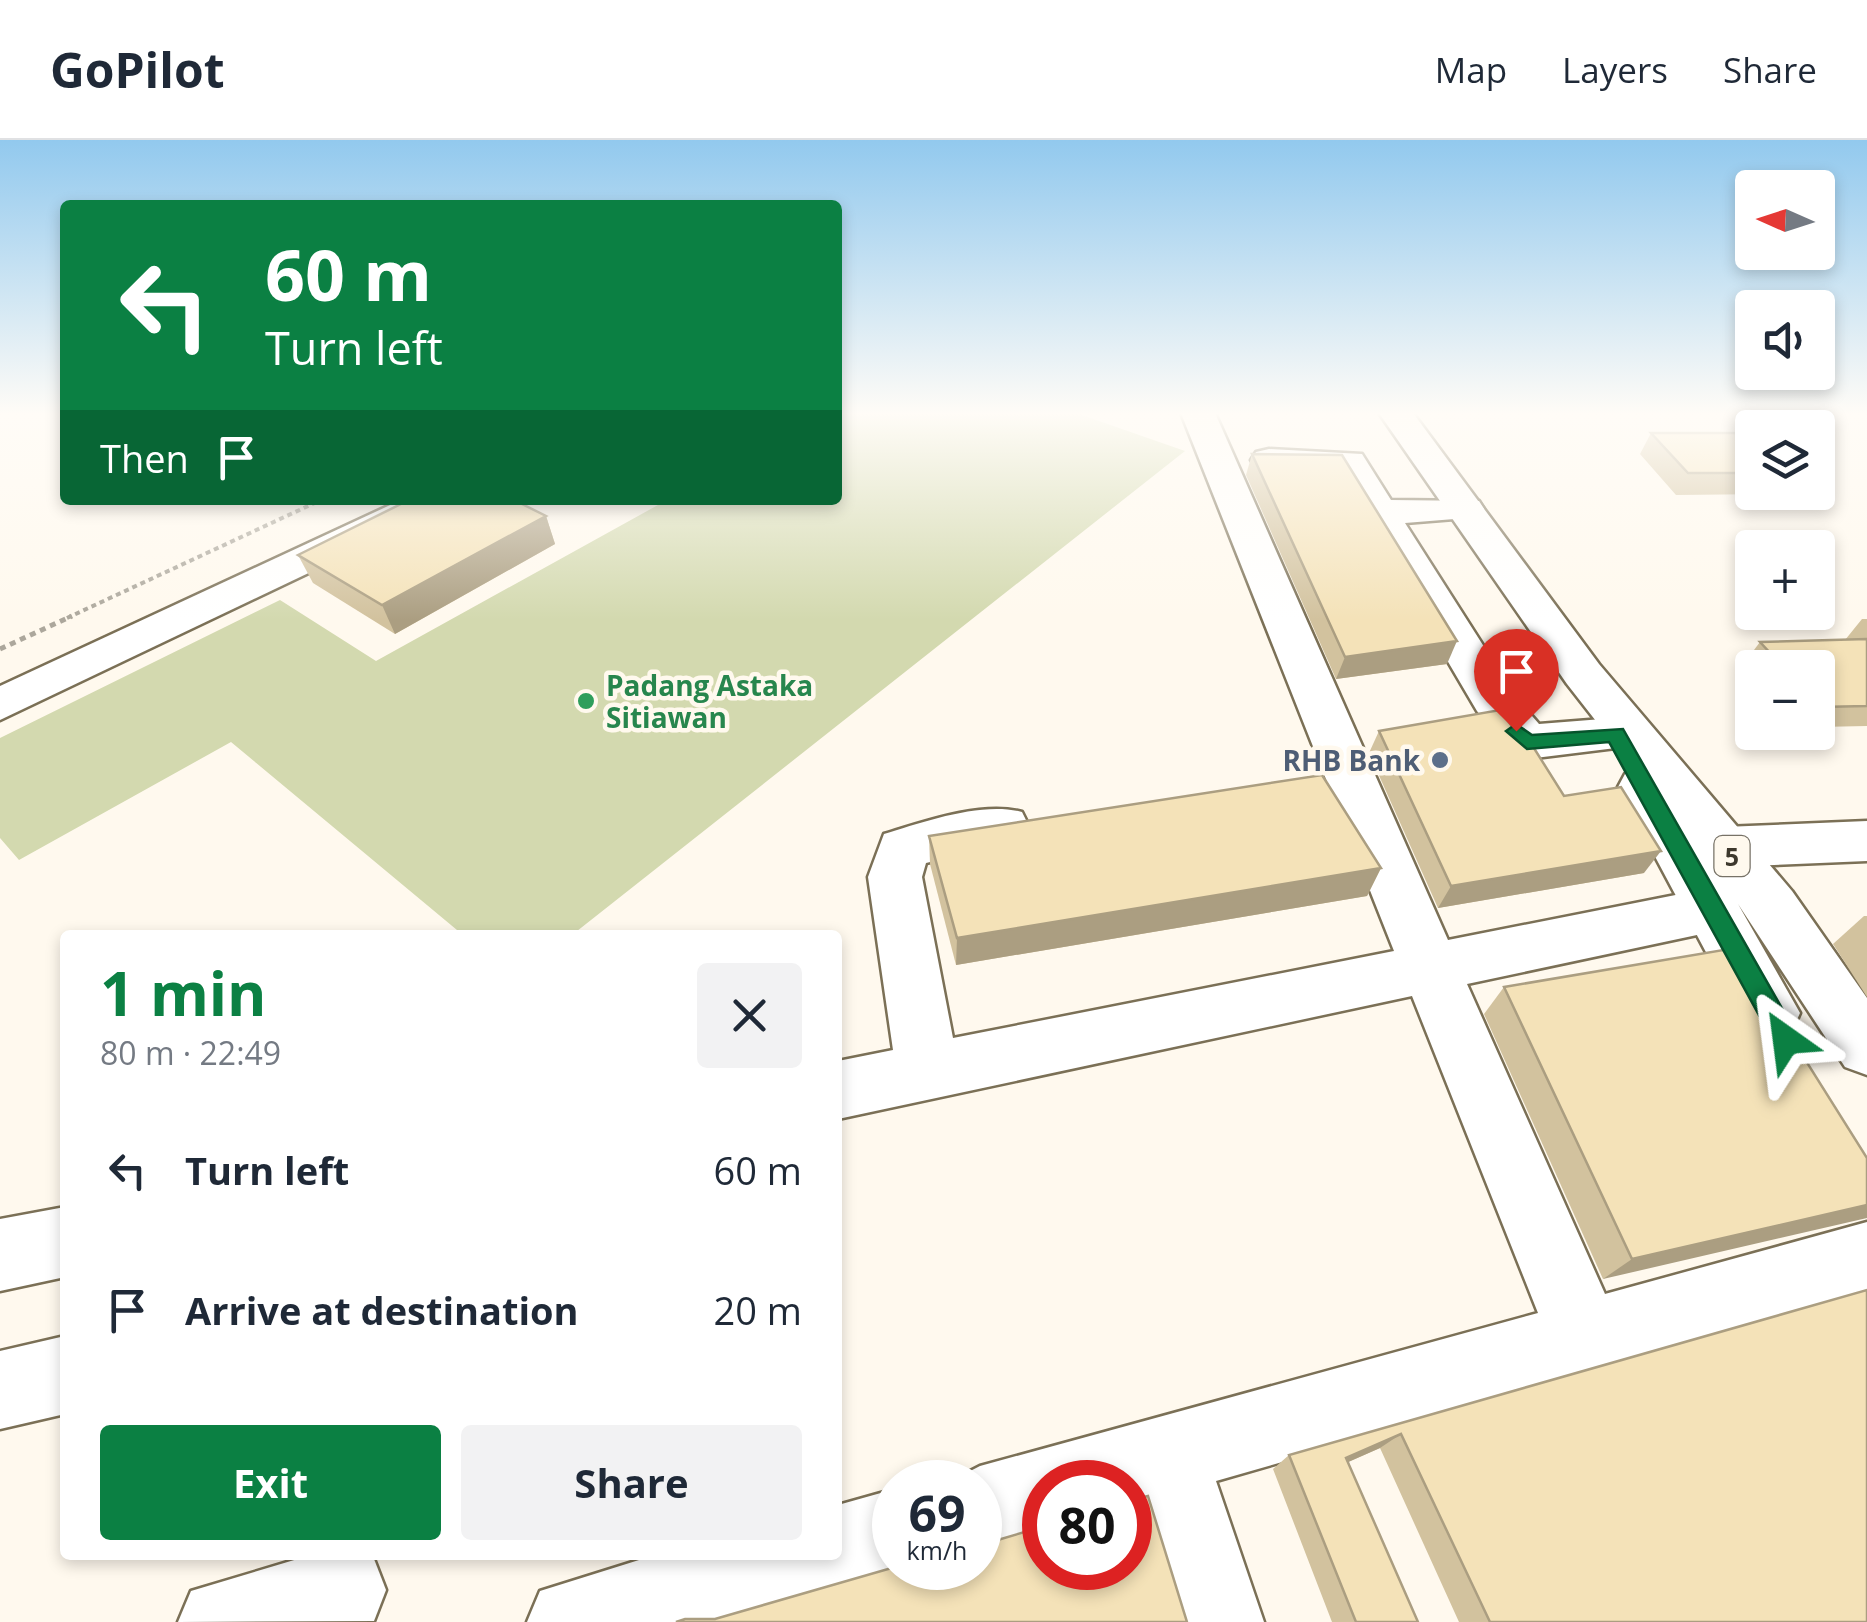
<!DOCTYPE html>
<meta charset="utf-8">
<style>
:root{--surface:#fff;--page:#f2f2f3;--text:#1f2937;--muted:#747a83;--line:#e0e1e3;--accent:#0b8043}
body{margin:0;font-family:"Open Sans",sans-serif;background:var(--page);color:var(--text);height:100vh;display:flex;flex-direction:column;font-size:38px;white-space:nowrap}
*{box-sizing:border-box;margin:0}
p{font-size:32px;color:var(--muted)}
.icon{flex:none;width:55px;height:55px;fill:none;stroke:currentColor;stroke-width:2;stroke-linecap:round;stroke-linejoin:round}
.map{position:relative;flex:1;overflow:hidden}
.panel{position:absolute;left:60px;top:790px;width:782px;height:630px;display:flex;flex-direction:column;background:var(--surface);border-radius:10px;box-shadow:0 5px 15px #0003}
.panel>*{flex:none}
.hud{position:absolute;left:60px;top:60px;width:782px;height:305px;border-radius:10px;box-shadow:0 5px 15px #0003;background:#0b8043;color:#fff;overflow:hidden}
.needle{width:65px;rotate:273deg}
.fabs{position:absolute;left:1735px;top:30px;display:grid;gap:20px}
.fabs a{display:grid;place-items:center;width:100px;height:100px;border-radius:10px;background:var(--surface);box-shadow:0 5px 15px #0003;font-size:50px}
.speed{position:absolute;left:872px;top:1320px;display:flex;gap:20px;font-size:50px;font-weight:700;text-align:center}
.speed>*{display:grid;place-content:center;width:130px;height:130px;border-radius:50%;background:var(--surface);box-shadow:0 5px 15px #0003;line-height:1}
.speed small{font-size:25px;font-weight:400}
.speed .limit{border:15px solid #d22;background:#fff;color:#111}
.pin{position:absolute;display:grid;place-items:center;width:85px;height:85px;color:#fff;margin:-102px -42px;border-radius:50% 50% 50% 0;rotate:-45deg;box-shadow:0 0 10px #0007}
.pin .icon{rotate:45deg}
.me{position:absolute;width:110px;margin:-55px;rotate:329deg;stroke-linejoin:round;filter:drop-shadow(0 0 8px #0008)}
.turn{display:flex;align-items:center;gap:35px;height:210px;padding:0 40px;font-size:45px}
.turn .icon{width:130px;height:130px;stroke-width:2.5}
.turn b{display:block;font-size:70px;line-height:85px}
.then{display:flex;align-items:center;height:95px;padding:0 40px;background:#0003;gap:20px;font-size:38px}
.round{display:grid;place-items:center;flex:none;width:105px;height:105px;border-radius:10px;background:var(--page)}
.head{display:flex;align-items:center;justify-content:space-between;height:170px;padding:0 40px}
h1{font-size:60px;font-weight:700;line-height:75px;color:var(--accent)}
.action{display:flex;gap:20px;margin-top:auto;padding:20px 40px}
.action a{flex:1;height:115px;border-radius:10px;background:var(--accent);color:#fff;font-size:40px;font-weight:700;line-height:115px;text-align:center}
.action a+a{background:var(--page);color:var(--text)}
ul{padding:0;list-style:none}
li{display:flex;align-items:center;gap:30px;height:140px;padding:0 40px}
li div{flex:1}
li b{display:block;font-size:38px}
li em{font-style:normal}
header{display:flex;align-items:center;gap:60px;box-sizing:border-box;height:140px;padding:0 50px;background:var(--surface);border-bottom:2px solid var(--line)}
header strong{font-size:48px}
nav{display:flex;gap:55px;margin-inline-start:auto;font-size:35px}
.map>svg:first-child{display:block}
</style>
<header>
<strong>GoPilot</strong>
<nav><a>Map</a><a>Layers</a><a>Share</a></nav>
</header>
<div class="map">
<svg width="1867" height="1482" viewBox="0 0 1867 1482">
<rect width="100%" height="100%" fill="#fff9ee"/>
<!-- green -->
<path fill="#d3d9af" d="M 838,273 L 1076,273 L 1185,311 L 572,795 L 463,795 L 231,602 L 19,720 L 0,698 L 0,598 L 280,460 L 376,521 L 667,360 L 838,360 Z"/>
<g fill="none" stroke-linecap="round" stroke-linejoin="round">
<defs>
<g id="minor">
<path d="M 1181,273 L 1215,273 L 1448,800 L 1711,748 L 1731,754 L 1739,770 L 1731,786 L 1711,792 L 1467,844 L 1605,1154 L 1867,1082 L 1867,1154 L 1216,1341 L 1264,1482 L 1176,1482 L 1140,1363 L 1130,1366 L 1130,1342 L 1045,1342 L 1045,1391 L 980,1410 L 980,1342 L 949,1342 L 980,1326 L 1538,1173 L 1412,856 L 838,979 L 838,921 L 893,910 L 868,737 L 884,694 C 923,682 982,661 1022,672 L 1029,686 L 1022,700 L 926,723 L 922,737 L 953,898 L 1394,811 Z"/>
<path d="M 1269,309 L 1362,314 L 1391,360 L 1479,361 L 1484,369 L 1479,377 L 1405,383 L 1518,560 L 1539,584 L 1615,578 L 1632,582 L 1639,594 L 1632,606 L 1527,619 L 1510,614 L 1477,571 L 1337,333 L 1256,328 L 1251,320 L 1256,312 Z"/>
<path d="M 401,360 L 451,360 L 445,368 L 0,580 L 0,546 Z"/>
<path d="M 1867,681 L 1867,721 L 1724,727 L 1705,721 L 1697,707 L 1705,693 L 1724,687 Z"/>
<path d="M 65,1067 L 65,1137 L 0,1151 L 0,1079 Z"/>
<path d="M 65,1196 L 65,1274 L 0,1289 L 0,1211 Z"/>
<path d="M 895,1349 L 895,1428 L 908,1428 L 895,1433 L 725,1482 L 527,1482 L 540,1451 L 655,1415 L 838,1415 L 838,1365 Z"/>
<path d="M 311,1415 L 363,1415 L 374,1419 L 386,1450 L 374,1481 L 178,1482 L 191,1451 Z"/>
</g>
<path id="highway" d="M 1379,273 L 1413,273 L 1599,524 L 1792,751 L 1867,858 L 1867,935 L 1845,927 L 1738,764 L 1800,873 L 1792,891 L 1770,899 L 1748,891 L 1618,647 L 1625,634 L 1635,631 L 1567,544 Z"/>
</defs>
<!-- minor casing -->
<use href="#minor" stroke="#7b7056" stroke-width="5"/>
<!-- highway casing -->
<use href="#highway" stroke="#7b7056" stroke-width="5"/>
<!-- path-far1 -->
<path stroke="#aca79c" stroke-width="4" stroke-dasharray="5 4" stroke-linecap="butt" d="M 67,478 L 321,360"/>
<!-- path -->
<path stroke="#aca79c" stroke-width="5" stroke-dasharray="6 5" stroke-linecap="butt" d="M 0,509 L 72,476"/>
<!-- minor -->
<use href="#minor" fill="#fff" fill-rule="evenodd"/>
<!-- highway -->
<use href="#highway" fill="#fff" fill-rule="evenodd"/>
</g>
<!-- wall -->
<g fill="#d2c29e">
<path d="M 1651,293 L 1752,333 L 1752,352 L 1772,352 L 1771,354 L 1676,355 L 1640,314 Z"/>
<path d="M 1252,314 L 1447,524 L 1336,539 L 1246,335 Z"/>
<path d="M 546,376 L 555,404 L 395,494 L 313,443 L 298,415 Z"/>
<path d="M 1862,479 L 1867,479 L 1867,586 L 1818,587 L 1818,528 L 1752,528 L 1752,530 L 1745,522 L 1760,502 L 1845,500 Z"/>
<path d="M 1379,591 L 1564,656 L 1644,733 L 1438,768 L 1369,613 Z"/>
<path d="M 929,696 L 1381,728 L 1367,756 L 956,825 L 930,724 Z"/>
<path d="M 1864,776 L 1867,776 L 1867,857 L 1833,804 Z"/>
<path d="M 1504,847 L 1867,1018 L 1603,1139 L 1484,874 Z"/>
<path d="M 1867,1150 L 1867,1482 L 1459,1482 L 1380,1308 L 1348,1322 L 1418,1482 L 1332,1482 L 1273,1329 L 1289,1315 Z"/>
</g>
<!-- shaded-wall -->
<g fill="#ab9e81">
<path d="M 546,376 L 555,404 L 395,494 L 382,465 Z"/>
<path d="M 1457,501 L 1447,524 L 1336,539 L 1345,517 Z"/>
<path d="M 1661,711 L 1644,733 L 1438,768 L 1451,746 Z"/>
<path d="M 1381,728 L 1367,756 L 956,825 L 957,798 Z"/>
<path d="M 1867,1065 L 1867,1078 L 1603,1139 L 1632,1119 Z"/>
<path d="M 1401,1294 L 1380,1308 L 1328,1331 L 1346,1318 Z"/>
</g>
<!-- building -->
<g fill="#f4e2b8" stroke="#ab9e81" stroke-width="2.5">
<path d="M 1651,293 L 1743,293 L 1752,301 L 1752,333 L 1688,333 Z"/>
<path d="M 1252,314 L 1342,315 L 1457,501 L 1345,517 Z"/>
<path d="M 409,360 L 514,360 L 546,376 L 382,465 L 298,415 Z"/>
<path d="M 1867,499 L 1867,566 L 1819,567 L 1818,565 L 1818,528 L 1784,528 L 1760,502 Z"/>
<path d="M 1500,570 L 1514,589 L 1527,597 L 1564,656 L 1621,647 L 1661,711 L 1451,746 L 1379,591 Z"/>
<path d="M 1322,635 L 1381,728 L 957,798 L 929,696 Z"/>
<path d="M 1735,808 L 1867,1018 L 1867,1065 L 1632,1119 L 1504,847 Z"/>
<path d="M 1867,1150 L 1867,1482 L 1490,1482 L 1401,1294 L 1346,1318 L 1418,1482 L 1356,1482 L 1289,1315 Z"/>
<path d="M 1148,1356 L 1187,1482 L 676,1482 L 685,1479 L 715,1479 L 895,1427 L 980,1428 L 980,1401 L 984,1404 L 1045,1386 L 1045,1428 L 1130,1428 L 1130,1360 Z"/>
</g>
<!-- sky -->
<linearGradient id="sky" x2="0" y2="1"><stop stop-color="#92c9ee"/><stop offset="0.57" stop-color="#fffcf7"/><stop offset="1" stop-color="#fffcf7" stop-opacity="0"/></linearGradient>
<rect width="1867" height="480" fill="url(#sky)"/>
<!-- route -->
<path fill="#0b8043" stroke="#07532c" stroke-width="2.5" d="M 1516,584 L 1532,595 L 1623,589 L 1796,893 L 1799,900 L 1796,908 L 1777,908 L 1609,602 L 1527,609 L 1506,591 Z"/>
<!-- markers -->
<circle fill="#2e9e5b" stroke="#fff9ee" stroke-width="4" cx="586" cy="561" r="10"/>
<circle fill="#5c6f8a" stroke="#fff9ee" stroke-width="4" cx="1440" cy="620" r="10"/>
<g text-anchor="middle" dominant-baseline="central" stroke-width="9" stroke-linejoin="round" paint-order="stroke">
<!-- shield labels -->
<rect fill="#fff9ee" stroke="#777267" stroke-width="2.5" x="1714.5" y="696" width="35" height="40" rx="8"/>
<g font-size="25" font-weight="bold" fill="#3d382d">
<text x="1732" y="716">5</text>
</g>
<!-- leisure labels -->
<g font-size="28" font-weight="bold" fill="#27864d" stroke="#fff9ee" text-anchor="start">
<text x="606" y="545">Padang Astaka<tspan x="606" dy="32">Sitiawan</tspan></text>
</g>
<!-- service labels -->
<g font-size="28" font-weight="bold" fill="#4e5e75" stroke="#fff9ee" text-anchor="end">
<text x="1420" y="620">RHB Bank</text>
</g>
</g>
</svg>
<div class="fabs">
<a><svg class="needle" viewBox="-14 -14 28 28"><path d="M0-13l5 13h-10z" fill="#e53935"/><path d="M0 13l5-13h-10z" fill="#747a83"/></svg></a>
<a><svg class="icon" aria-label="sound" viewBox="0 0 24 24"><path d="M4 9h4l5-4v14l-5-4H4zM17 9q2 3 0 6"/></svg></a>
<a><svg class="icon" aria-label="layers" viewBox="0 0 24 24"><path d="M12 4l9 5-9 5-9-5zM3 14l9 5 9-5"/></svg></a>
<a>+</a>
<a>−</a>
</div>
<div class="speed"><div>69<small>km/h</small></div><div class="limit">80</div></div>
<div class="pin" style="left:1516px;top:591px;background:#d93025"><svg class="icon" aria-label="arrive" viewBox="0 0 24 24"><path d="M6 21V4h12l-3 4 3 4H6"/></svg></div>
<svg class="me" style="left:1786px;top:900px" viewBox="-20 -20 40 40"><path d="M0-17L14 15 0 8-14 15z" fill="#0b8043" stroke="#fff" stroke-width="4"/></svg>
<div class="hud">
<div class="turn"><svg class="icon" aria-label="left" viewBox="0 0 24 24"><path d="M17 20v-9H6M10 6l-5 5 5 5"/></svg><div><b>60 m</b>Turn left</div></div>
<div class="then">Then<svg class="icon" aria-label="arrive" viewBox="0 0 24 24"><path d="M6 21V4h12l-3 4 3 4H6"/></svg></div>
</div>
<section class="panel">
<div class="head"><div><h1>1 min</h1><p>80 m · 22:49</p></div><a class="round"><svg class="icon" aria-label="close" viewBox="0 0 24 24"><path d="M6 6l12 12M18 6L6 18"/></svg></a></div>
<ul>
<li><svg class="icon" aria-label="left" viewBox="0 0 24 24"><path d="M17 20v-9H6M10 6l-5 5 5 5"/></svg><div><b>Turn left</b></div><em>60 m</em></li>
<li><svg class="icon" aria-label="arrive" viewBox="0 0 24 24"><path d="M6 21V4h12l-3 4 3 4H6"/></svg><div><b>Arrive at destination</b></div><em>20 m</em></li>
</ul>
<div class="action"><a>Exit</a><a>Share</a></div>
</section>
</div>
